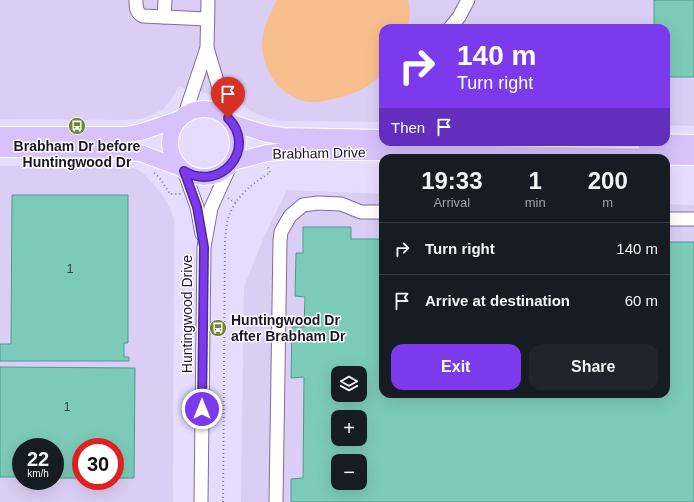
<!DOCTYPE html>
<meta charset="utf-8">
<style>
:root{--surface:#171b24;--page:#20242c;--text:#f1f3f6;--muted:#9ea1a6;--line:#363941;--accent:#7c3aed}
body{margin:0;font-family:Helvetica,sans-serif;background:var(--page);color:var(--text);height:100vh;display:flex;flex-direction:column;font-size:15px;white-space:nowrap}
*{box-sizing:border-box;margin:0}
p{font-size:13px;color:var(--muted)}
.icon{flex:none;width:22px;height:22px;fill:none;stroke:currentColor;stroke-width:2;stroke-linecap:round;stroke-linejoin:round}
.map{position:relative;flex:1;overflow:hidden}
.panel{position:absolute;left:379px;top:154px;width:291px;height:244px;display:flex;flex-direction:column;background:var(--surface);border-radius:12px;box-shadow:0 4px 16px #0002}
.panel>*{flex:none}
.hud{position:absolute;left:379px;top:24px;width:291px;height:122px;border-radius:12px;box-shadow:0 4px 16px #0002;background:#7c3aed;color:#fff;overflow:hidden}
.tools{position:absolute;left:331px;top:366px;display:grid;gap:8px}
.tools a{display:grid;place-items:center;width:36px;height:36px;border-radius:8px;background:var(--surface);box-shadow:0 4px 16px #0002;font-size:20px}
.speed{position:absolute;left:12px;top:438px;display:flex;gap:8px;font-size:20px;font-weight:700;text-align:center}
.speed>*{display:grid;place-content:center;width:52px;height:52px;border-radius:50%;background:var(--surface);box-shadow:0 4px 16px #0002;line-height:1}
.speed small{font-size:10px;font-weight:400}
.speed .limit{border:6px solid #d22;background:#fff;color:#111}
.pin{position:absolute;display:grid;place-items:center;width:34px;height:34px;color:#fff;margin:-41px -17px;border-radius:50% 50% 50% 0;rotate:-45deg;box-shadow:0 0 4px #0007}
.pin .icon{rotate:45deg}
.me{position:absolute;width:44px;margin:-22px;rotate:0deg;stroke-linejoin:round;filter:drop-shadow(0 0 3px #0008)}
.turn{display:flex;align-items:center;gap:14px;height:84px;padding:0 12px;font-size:18px}
.turn .icon{width:52px;height:52px;stroke-width:2.5}
.turn b{display:block;font-size:28px;line-height:34px}
.then{display:flex;align-items:center;height:38px;padding:0 12px;background:#0003;gap:8px;font-size:15px}
.eta{display:flex;justify-content:space-evenly;align-items:center;height:68px;text-align:center}
.eta b{font-size:24px;font-weight:700;line-height:28px}
.primary-button{display:flex;gap:8px;margin-top:auto;padding:8px 12px}
.primary-button a{flex:1;height:46px;border-radius:12px;background:var(--accent);color:#fff;font-size:16px;font-weight:700;line-height:46px;text-align:center}
.primary-button a+a{background:var(--page);color:var(--text)}
ul{padding:0;list-style:none}
li{display:flex;align-items:center;gap:12px;height:52px;padding:0 12px;border-top:1px solid var(--line)}
li div{flex:1}
li b{display:block;font-size:15px}
li em{font-style:normal}
.map>svg:first-child{display:block}
</style>
<div class="map">
<svg width="694" height="502" viewBox="0 0 694 502">
<rect width="100%" height="100%" fill="#e6dcfe"/>
<!-- built -->
<g fill="#dacef4" fill-rule="evenodd">
<path d="M 0,0 L 694,0 L 694,126 L 666,125 L 666,28 L 383,28 L 383,122 L 278,121 L 256,114 L 236,100 L 179,87 L 164,109 L 142,119 L 126,120 L 0,119 Z"/>
<path d="M 0,166 L 126,166 L 136,169 L 144,174 L 162,194 L 170,209 L 174,219 L 174,228 L 173,502 L 0,502 ZM 21,447 L 55,447 L 55,481 L 21,481 ZM 81,447 L 115,447 L 115,481 L 81,481 Z"/>
<path d="M 287,190 L 383,194 L 383,394 L 666,394 L 666,204 L 694,205 L 694,502 L 241,502 L 244,287 L 264,237 ZM 338,373 L 360,373 L 360,395 L 338,395 ZM 338,417 L 360,417 L 360,439 L 338,439 ZM 338,461 L 360,461 L 360,483 L 338,483 Z"/>
</g>
<!-- green -->
<path fill="#f8be8e" d="M 277,0 L 408,0 L 410,10 L 408,28 L 383,28 L 383,75 C 378,78 373,82 368,86 C 356,94 324,103 310,102 C 281,99 262,71 262,43 C 262,28 271,13 277,0 Z"/>
<!-- building -->
<g fill="#7ccaba" stroke="#4d9a8c" fill-rule="evenodd">
<path d="M 654,0 L 694,0 L 694,77 L 666,77 L 666,28 L 654,28 Z"/>
<path d="M 12,195 L 128,195 L 128,343 L 124,343 L 124,357 L 129,357 L 129,361 L 0,361 L 0,344 L 11,344 Z"/>
<path d="M 303,227 L 351,227 L 351,239 L 383,239 L 383,394 L 666,394 L 666,242 L 694,242 L 694,502 L 291,502 L 291,479 L 303,478 L 304,377 L 291,378 L 292,327 L 304,327 L 305,297 L 295,296 L 296,253 L 303,253 ZM 338,373 L 360,373 L 360,395 L 338,395 ZM 338,417 L 360,417 L 360,439 L 338,439 ZM 338,461 L 360,461 L 360,483 L 338,483 Z"/>
<path d="M 0,367 L 135,368 L 134,478 L 115,478 L 115,447 L 81,447 L 81,478 L 55,478 L 55,447 L 21,447 L 21,477 L 0,477 Z"/>
</g>
<g fill="none" stroke-linecap="round" stroke-linejoin="round">
<defs>
<g id="minor">
<path d="M 136,0 C 136,7 136,13 143,16 L 207,19"/>
<path d="M 164,17 L 165,0"/>
<path d="M 450,28 L 459,17 L 468,0"/>
<path d="M 207,48 L 228,118"/>
<path d="M 185,114 L 207,48 L 208,0"/>
<path d="M 184,171 L 197,207 L 202,234"/>
<path d="M 666,219 L 694,219"/>
<path d="M 201,502 L 204,247 L 211,208 L 230,166"/>
<path d="M 276,502 L 280,241 L 281,232 L 290,216 L 303,205 L 318,203 L 341,204 L 361,212 L 383,212"/>
</g>
<g id="major">
<circle cx="204" cy="143" r="34"/>
<path d="M 232,123 L 267,134 L 283,136 L 383,138"/>
<path d="M 0,135 L 126,135 L 141,132 L 180,119"/>
<path d="M 645,142 L 694,143"/>
<path d="M 0,149 L 112,150 L 140,153 L 181,168"/>
<path d="M 233,162 L 267,153 L 290,151 L 694,157"/>
</g>
</defs>
<!-- minor casing -->
<use href="#minor" stroke="#7f6da1" stroke-width="15"/>
<!-- major casing -->
<use href="#major" stroke="#fff" stroke-width="18"/>
<!-- path -->
<g stroke="#877e99" stroke-width="2" stroke-dasharray="1 3" stroke-linecap="butt">
<path d="M 154,173 L 159,177 L 170,194 L 181,194"/>
<path d="M 228,198 L 236,203"/>
<path d="M 223,502 L 225,241 C 226,234 226,226 228,219 C 234,198 252,183 270,173 L 268,167"/>
</g>
<!-- minor -->
<use href="#minor" stroke="#fff" stroke-width="13"/>
<!-- major -->
<use href="#major" stroke="#d7c2fc" stroke-width="16"/>
</g>
<g fill="none" stroke-linecap="round" stroke-linejoin="round">
<defs>
<path id="route" d="M 202,409 L 204,247 L 197,207 L 184,171 C 221,193 258,148 228,118"/>
</defs>
<!-- route casing -->
<use href="#route" stroke="#51269a" stroke-width="10"/>
<!-- route -->
<use href="#route" stroke="#7c3aed" stroke-width="7"/>
</g>
<!-- icons -->
<defs>
<symbol id="bus-disc" viewBox="-11 -11 22 22"><circle r="9.5" fill="#738433" stroke="#fff"/><path d="M-5-6H5V4H4V6H2V4H-2V6H-4V4H-5ZM-3.5-4V0h7V-4ZM-3.5 1.2v1.5H-2V1.2ZM2 1.2v1.5H3.5V1.2Z" fill="#fff"/></symbol>
</defs>
<g fill-rule="evenodd">
<use href="#bus-disc" x="67" y="116" width="20" height="20"/>
<use href="#bus-disc" x="208" y="318" width="20" height="20"/>
</g>
<g text-anchor="middle" dominant-baseline="central" stroke-width="3" stroke-linejoin="round" paint-order="stroke">
<!-- number labels -->
<g font-size="12" fill="#33414c">
<text x="70" y="269">1</text>
<text x="67" y="407">1</text>
</g>
<!-- poi labels -->
<g font-size="14" font-weight="bold" fill="#1b1327" stroke="#fff">
<text x="77" y="146">Brabham Dr before<tspan x="77" dy="16">Huntingwood Dr</tspan></text>
<text x="231" y="320" text-anchor="start">Huntingwood Dr<tspan x="231" dy="16">after Brabham Dr</tspan></text>
</g>
<!-- street labels -->
<g font-size="14" fill="#1b1327" stroke="#fff">
<text transform="translate(319 153) rotate(-1)">Brabham Drive</text>
<text transform="translate(187 314) rotate(-90)">Huntingwood Drive</text>
</g>
</g>
</svg>
<div class="tools">
<a><svg class="icon" aria-label="layers" viewBox="0 0 24 24"><path d="M12 4l9 5-9 5-9-5zM3 14l9 5 9-5"/></svg></a>
<a>+</a>
<a>−</a>
</div>
<div class="speed"><div>22<small>km/h</small></div><div class="limit">30</div></div>
<div class="pin" style="left:228px;top:118px;background:#d93025"><svg class="icon" aria-label="arrive" viewBox="0 0 24 24"><path d="M6 21V4h12l-3 4 3 4H6"/></svg></div>
<svg class="me" style="left:202px;top:409px" viewBox="-20 -20 40 40"><circle r="17" fill="#7c3aed" stroke="#fff" stroke-width="3"/><path d="M0-11L8 9 0 5-8 9z" fill="#fff"/></svg>
<div class="hud">
<div class="turn"><svg class="icon" aria-label="right" viewBox="0 0 24 24"><path d="M7 20v-9h11M14 6l5 5-5 5"/></svg><div><b>140 m</b>Turn right</div></div>
<div class="then">Then<svg class="icon" aria-label="arrive" viewBox="0 0 24 24"><path d="M6 21V4h12l-3 4 3 4H6"/></svg></div>
</div>
<section class="panel">
<div class="eta">
<div><b>19:33</b><p>Arrival</p></div>
<div><b>1</b><p>min</p></div>
<div><b>200</b><p>m</p></div>
</div>
<ul>
<li><svg class="icon" aria-label="right" viewBox="0 0 24 24"><path d="M7 20v-9h11M14 6l5 5-5 5"/></svg><div><b>Turn right</b></div><em>140 m</em></li>
<li><svg class="icon" aria-label="arrive" viewBox="0 0 24 24"><path d="M6 21V4h12l-3 4 3 4H6"/></svg><div><b>Arrive at destination</b></div><em>60 m</em></li>
</ul>
<div class="primary-button"><a>Exit</a><a>Share</a></div>
</section>
</div>
